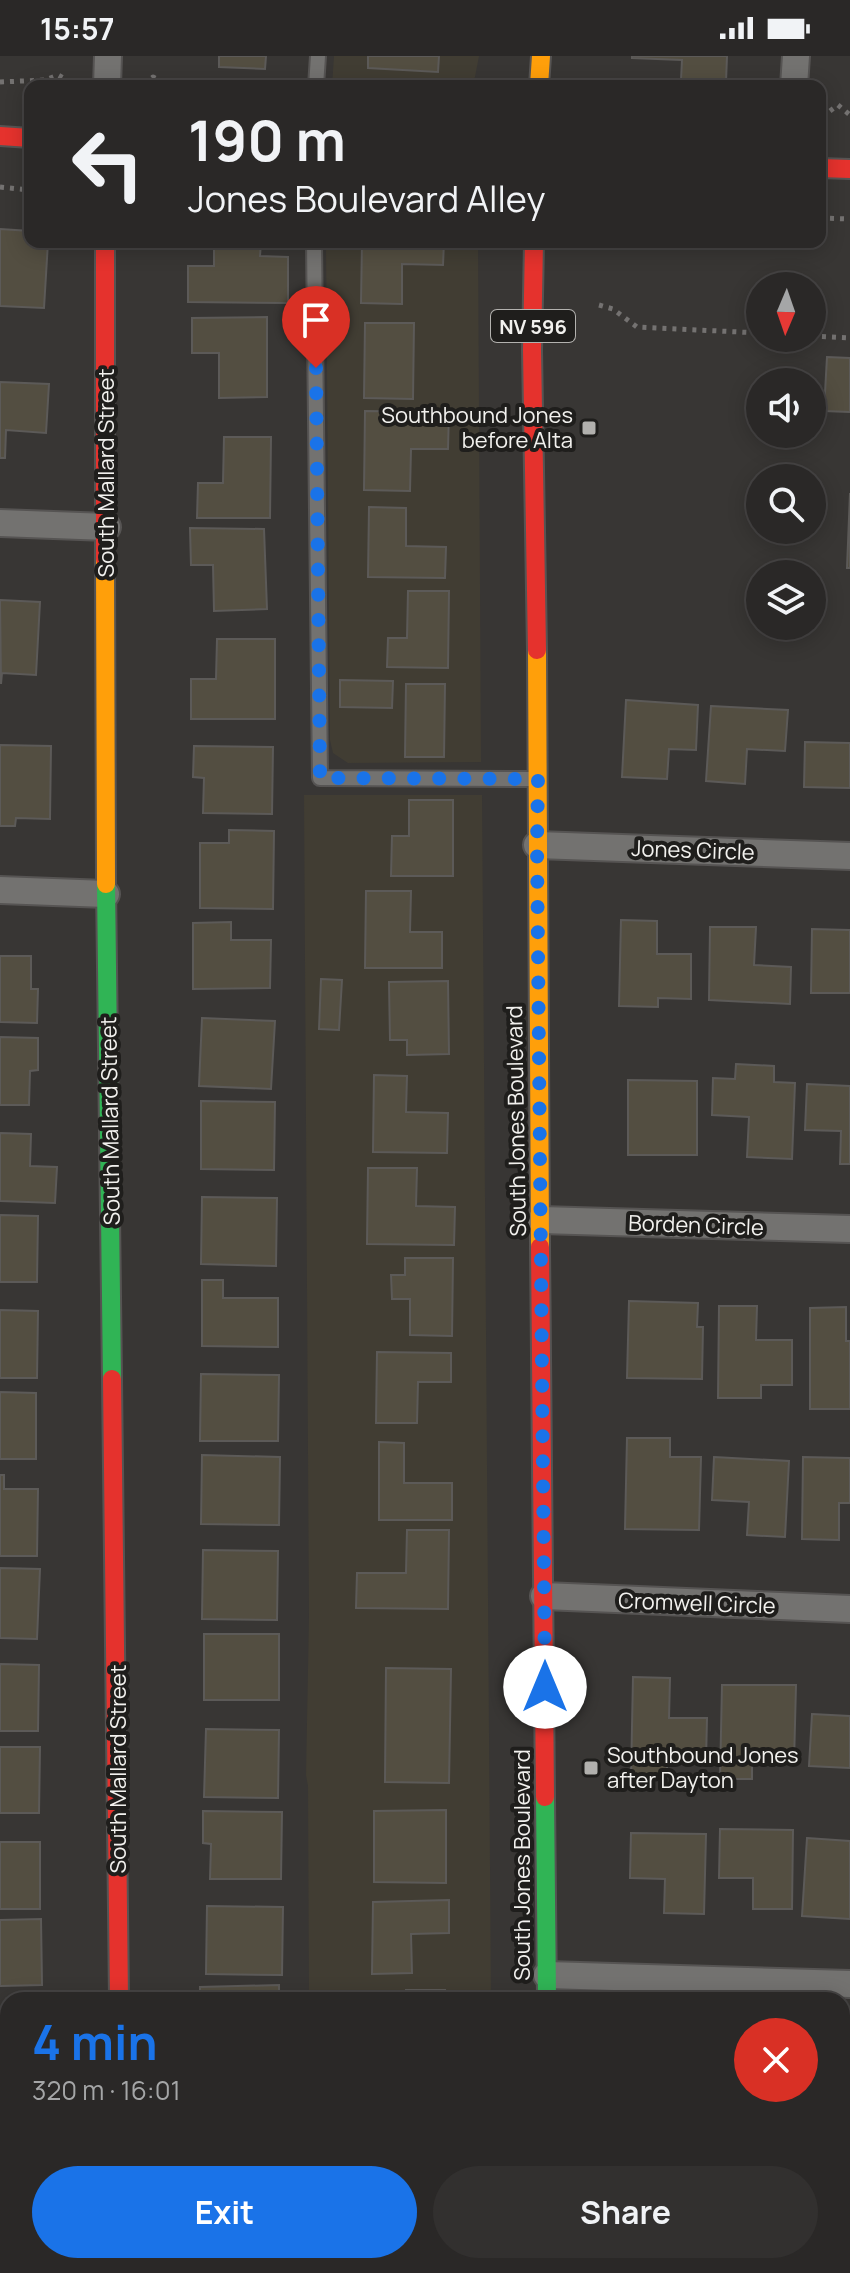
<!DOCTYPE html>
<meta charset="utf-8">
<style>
:root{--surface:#2a2827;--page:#32302f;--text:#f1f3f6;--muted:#a5a6a7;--line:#464444;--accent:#1a73e8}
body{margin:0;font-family:Manrope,sans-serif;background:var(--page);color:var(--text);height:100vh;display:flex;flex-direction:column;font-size:30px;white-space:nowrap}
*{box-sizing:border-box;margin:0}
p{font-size:26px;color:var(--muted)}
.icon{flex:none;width:44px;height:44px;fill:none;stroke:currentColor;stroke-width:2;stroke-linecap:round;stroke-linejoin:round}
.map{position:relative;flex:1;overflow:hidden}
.details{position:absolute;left:0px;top:1936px;width:850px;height:282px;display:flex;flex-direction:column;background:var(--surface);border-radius:24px 24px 0 0;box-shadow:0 4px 20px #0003,0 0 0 2px var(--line)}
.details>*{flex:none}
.guide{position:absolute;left:24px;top:24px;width:802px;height:168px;border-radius:16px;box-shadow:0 4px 20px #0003,0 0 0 2px var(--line);background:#2a2827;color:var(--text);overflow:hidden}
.needle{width:52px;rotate:182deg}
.tools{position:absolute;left:746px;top:216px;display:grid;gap:16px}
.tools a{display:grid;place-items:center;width:80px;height:80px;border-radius:50%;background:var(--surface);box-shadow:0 4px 20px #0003,0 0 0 2px var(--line);font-size:40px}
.pin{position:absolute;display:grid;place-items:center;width:68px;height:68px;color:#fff;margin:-82px -34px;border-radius:50% 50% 50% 0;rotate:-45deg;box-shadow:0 0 8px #0007}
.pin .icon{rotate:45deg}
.me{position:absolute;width:88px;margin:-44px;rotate:0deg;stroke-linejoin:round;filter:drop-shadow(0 0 6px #0008)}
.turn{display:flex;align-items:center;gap:28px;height:168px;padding:0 32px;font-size:36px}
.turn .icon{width:104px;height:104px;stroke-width:2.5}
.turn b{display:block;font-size:56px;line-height:68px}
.round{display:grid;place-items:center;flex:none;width:84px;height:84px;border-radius:42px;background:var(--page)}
.head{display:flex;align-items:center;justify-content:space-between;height:136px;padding:0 32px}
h1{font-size:48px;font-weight:700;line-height:60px;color:var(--accent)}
.cta{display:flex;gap:16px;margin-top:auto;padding:16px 32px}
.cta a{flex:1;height:92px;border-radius:48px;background:var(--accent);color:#fff;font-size:32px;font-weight:700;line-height:92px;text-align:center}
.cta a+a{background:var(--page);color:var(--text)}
.status{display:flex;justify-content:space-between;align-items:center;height:56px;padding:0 40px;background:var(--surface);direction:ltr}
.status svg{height:22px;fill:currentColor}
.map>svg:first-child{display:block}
</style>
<div class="status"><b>15:57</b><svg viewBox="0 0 49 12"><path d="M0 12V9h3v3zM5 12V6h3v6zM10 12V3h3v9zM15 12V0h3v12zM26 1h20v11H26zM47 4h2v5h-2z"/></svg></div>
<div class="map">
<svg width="850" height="2217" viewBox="0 0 850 2217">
<rect width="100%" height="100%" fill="#383634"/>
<!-- built -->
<g fill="#413d33">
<path d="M 334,0 L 479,0 L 475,21 L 468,30 L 332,30 Z"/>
<path d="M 326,186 L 478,186 L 481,706 L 348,707 L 333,697 L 330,684 Z"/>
<path d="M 304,739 L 482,739 L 491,1944 L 309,1944 L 308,1730 L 306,1719 L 309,1561 Z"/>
<rect x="318" y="2210" width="175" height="7"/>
</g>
<!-- building -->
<g fill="#534e41" stroke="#5c5a58" stroke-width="2">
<path d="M 219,0 L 266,0 L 265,13 L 219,11 Z"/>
<path d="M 368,0 L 439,0 L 438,16 L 368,12 Z"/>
<path d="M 632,0 L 727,0 L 726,26 L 681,24 L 682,4 L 632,2 Z"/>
<path d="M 0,173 L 30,175 L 30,186 L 48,186 L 44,252 L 0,250 Z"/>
<path d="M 214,186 L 261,186 L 260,200 L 288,201 L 288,247 L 188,246 L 188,210 L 214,210 Z"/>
<path d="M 362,186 L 444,186 L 443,209 L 402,208 L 402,248 L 361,247 Z"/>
<path d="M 267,261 L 267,341 L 219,342 L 219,297 L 192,297 L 192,262 Z"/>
<path d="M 365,267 L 414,267 L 413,343 L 364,342 Z"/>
<path d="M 827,301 L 850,302 L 850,356 L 824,355 Z"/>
<path d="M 0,326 L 49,328 L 46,377 L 6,374 L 5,402 L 0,402 Z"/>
<path d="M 365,355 L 449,356 L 448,393 L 411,393 L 410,435 L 364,434 Z"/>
<path d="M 224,381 L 271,381 L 270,462 L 197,462 L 198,427 L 223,427 Z"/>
<path d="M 850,437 L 850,512 L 847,512 Z"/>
<path d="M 369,451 L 406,452 L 406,490 L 446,491 L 445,522 L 368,521 Z"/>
<path d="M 190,472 L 264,473 L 267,553 L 214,555 L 213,509 L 191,509 Z"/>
<path d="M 408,535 L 449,535 L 448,612 L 387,611 L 388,582 L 407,582 Z"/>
<path d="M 0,544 L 40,546 L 36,619 L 2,617 L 1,628 Z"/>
<path d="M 217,583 L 275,583 L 275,663 L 191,663 L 191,623 L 216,623 Z"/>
<path d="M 340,624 L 393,625 L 392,652 L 340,651 Z"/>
<path d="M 406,628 L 445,628 L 444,701 L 405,701 Z"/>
<path d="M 626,644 L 698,649 L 696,694 L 669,693 L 667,723 L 622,721 Z"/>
<path d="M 711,650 L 788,654 L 785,695 L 747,693 L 745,728 L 706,725 Z"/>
<path d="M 805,686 L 850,687 L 850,732 L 804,731 Z"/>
<path d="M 0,689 L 51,690 L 50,763 L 16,762 L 15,770 L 0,770 Z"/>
<path d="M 194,690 L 273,691 L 272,758 L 203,757 L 204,722 L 193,721 Z"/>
<path d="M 409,744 L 453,744 L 453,820 L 391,820 L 392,780 L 409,780 Z"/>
<path d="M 229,774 L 274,775 L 273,853 L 200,852 L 200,787 L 229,787 Z"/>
<path d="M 366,835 L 411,835 L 410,876 L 442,876 L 442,912 L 365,912 Z"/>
<path d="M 621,864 L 657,865 L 657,898 L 691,898 L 691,943 L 658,942 L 658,951 L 619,950 Z"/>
<path d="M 231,866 L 231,884 L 271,884 L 270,932 L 193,933 L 193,867 Z"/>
<path d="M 710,871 L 756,871 L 754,909 L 791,911 L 790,948 L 709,944 Z"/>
<path d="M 812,873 L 850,874 L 850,937 L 811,937 Z"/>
<path d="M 0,900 L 31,900 L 31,933 L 38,933 L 37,967 L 0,966 Z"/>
<path d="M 321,923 L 342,924 L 339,974 L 319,973 Z"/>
<path d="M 448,925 L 449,998 L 407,999 L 407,984 L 390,984 L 389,926 Z"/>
<path d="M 202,962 L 275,965 L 271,1033 L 199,1030 Z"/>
<path d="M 0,981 L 38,982 L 38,1014 L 30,1015 L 29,1049 L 0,1049 Z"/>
<path d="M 736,1008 L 774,1010 L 774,1026 L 795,1027 L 792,1103 L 747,1101 L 749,1061 L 712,1059 L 713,1022 L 735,1023 Z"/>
<path d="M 374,1019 L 407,1020 L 406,1056 L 448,1057 L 447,1097 L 373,1096 Z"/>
<path d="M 628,1024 L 697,1025 L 697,1099 L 628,1099 Z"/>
<path d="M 807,1028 L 850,1030 L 850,1108 L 840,1108 L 841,1075 L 805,1074 Z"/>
<path d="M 201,1045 L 275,1046 L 274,1114 L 201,1113 Z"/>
<path d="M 0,1077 L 31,1078 L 30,1110 L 57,1111 L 55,1147 L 0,1145 Z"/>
<path d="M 368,1112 L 417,1112 L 416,1150 L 455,1151 L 454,1189 L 367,1188 Z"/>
<path d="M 202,1141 L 277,1142 L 276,1210 L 201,1208 Z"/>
<path d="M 0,1159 L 38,1160 L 37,1226 L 0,1226 Z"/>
<path d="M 405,1202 L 453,1202 L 452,1280 L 410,1279 L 410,1243 L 392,1243 L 391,1219 L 405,1219 Z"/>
<path d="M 202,1224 L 223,1224 L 223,1242 L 278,1242 L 278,1291 L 202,1290 Z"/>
<path d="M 629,1245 L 698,1247 L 697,1271 L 703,1271 L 702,1323 L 627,1322 Z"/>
<path d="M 719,1250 L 757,1250 L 756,1284 L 792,1284 L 792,1329 L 761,1329 L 761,1342 L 718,1342 Z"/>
<path d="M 846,1251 L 846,1285 L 850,1285 L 850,1353 L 810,1353 L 810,1252 Z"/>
<path d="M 0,1254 L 38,1255 L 37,1322 L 0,1322 Z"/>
<path d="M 377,1296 L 451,1297 L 451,1326 L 418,1326 L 417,1367 L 376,1367 Z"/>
<path d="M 201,1318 L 279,1319 L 278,1385 L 200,1385 Z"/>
<path d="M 0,1336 L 36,1337 L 36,1403 L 0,1403 Z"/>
<path d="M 627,1382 L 670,1382 L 670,1401 L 701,1401 L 699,1474 L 625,1473 Z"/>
<path d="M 379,1386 L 404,1387 L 404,1427 L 452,1427 L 452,1464 L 379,1464 Z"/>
<path d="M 202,1399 L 280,1401 L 279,1469 L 201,1468 Z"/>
<path d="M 714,1401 L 789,1405 L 785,1481 L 747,1479 L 749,1446 L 712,1444 Z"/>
<path d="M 803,1401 L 850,1402 L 850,1447 L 839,1447 L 839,1484 L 802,1483 Z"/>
<path d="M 0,1419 L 4,1419 L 4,1433 L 38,1433 L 37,1500 L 0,1500 Z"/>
<path d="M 407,1474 L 449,1474 L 448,1553 L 356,1552 L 357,1517 L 406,1517 Z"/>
<path d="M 203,1494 L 278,1495 L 277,1564 L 202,1563 Z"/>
<path d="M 0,1512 L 40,1513 L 37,1583 L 0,1582 Z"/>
<rect x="204" y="1578" width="75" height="66"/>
<path d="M 0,1608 L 39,1609 L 38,1675 L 0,1675 Z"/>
<path d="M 386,1612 L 451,1613 L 449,1727 L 385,1726 Z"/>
<path d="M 633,1621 L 670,1622 L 669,1662 L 707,1662 L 706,1705 L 667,1705 L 667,1722 L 631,1721 Z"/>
<path d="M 722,1629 L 796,1629 L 794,1707 L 752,1707 L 752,1723 L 720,1723 Z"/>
<path d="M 812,1658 L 850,1660 L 850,1712 L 809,1710 Z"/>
<path d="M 206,1673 L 279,1674 L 278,1742 L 204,1741 Z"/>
<path d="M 0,1691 L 40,1691 L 39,1757 L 0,1757 Z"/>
<path d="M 446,1754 L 446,1827 L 374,1826 L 374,1755 Z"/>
<path d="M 203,1755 L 282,1756 L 281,1823 L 210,1823 L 211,1788 L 203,1787 Z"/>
<path d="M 720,1773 L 793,1774 L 792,1853 L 753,1853 L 753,1822 L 719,1822 Z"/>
<path d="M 631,1777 L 706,1778 L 704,1858 L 664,1857 L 665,1823 L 630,1822 Z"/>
<path d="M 807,1782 L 850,1785 L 850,1863 L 802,1860 Z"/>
<rect x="0" y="1786" width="40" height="67"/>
<path d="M 449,1844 L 449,1877 L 411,1878 L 412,1917 L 372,1918 L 373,1846 Z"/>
<path d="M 207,1850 L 283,1851 L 282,1919 L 206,1918 Z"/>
<path d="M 41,1863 L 42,1929 L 0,1930 L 0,1864 Z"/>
<path d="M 279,1929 L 279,1944 L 200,1944 L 200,1931 Z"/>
<rect x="406" y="1934" width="39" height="10"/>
<rect x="0" y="1962" width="8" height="69"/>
<path d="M 842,2005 L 850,2006 L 850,2050 L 842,2049 Z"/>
<rect x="0" y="2045" width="8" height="67"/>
<path d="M 0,2152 L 8,2153 L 8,2203 L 0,2203 Z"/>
<path d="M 842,2154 L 850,2154 L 850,2200 L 842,2199 Z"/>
<path d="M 11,2210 L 46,2210 L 46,2217 L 10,2217 Z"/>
<rect x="188" y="2210" width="95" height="7"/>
<path d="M 411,2210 L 456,2210 L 455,2217 L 411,2217 Z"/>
<rect x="634" y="2210" width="78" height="7"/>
<rect x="723" y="2210" width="80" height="7"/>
</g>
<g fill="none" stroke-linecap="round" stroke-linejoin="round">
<defs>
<g id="lane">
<path d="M 316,30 L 318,0"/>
<path d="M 314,186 L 320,722 L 534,723"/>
</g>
<g id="street">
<path d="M 107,30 L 108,0"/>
<path d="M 794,30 L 796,0"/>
<path d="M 0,467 L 107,471"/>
<path d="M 537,789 L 850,800"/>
<path d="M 0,834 L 106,838"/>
<path d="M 541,1164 L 850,1173"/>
<path d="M 544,1540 L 850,1553"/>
<path d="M 547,1919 L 850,1928"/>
<path d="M 121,2210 L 121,2217"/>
</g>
<g id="fast">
<path d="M 106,828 L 112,1323"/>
<path d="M 545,1741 L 547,1944"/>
</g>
<g id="slow">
<path d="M 539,30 L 541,0"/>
<path d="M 105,503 L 106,828"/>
<path d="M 537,594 L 540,1191"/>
</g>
<g id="jam">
<path d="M 0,80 L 30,82"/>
<path d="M 820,112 L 850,113"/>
<path d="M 105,186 L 105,503"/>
<path d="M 534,186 L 532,294 L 537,594"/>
<path d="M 540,1191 L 545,1741"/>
<path d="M 112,1323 L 119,1944"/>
<path d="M 548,2210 L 548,2217"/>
</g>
</defs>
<!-- lane casing -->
<use href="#lane" stroke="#565453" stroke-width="18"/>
<!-- street casing -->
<use href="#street" stroke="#565453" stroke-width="30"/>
<!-- fast casing -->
<use href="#fast" stroke="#565453" stroke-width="22"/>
<!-- slow casing -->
<use href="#slow" stroke="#565453" stroke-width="22"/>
<!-- jam casing -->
<use href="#jam" stroke="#565453" stroke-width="22"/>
<!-- path -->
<g stroke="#747271" stroke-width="5" stroke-dasharray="4 6" stroke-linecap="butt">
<path d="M 0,26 L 45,24 L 58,19 L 70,26 L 80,26"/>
<path d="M 134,27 L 144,28 L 153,21 L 169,30"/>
<path d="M 820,55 L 830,55 L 838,49 L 850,59"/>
<path d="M 0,131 L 30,134"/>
<path d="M 820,162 L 850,163"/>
<path d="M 599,249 L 613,253 L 637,271 L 760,277"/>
<path d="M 812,280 L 850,282"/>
</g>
<!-- lane -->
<use href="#lane" stroke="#737270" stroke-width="14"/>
<!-- street -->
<use href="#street" stroke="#737270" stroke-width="26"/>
<!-- fast -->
<use href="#fast" stroke="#30b455" stroke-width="18"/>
<!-- slow -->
<use href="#slow" stroke="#ff9f0a" stroke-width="18"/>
<!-- jam -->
<use href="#jam" stroke="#e5322d" stroke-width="18"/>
</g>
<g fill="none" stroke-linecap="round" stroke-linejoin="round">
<!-- route -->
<path stroke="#1a73e8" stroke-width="14" stroke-dasharray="0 25.2" d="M 316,312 L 320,722 L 538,723 L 537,789 L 545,1631"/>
</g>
<!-- markers -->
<g fill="#b1b0ad" stroke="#1f1e1c" stroke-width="3">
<rect x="581" y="364" width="16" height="16" rx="4"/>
<rect x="583" y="1704" width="16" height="16" rx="4"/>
</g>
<g text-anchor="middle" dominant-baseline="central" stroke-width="8" stroke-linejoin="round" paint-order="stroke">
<!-- shield labels -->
<rect fill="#1f1e1c" stroke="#b3b2af" stroke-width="2" x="491" y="254" width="84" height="32" rx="6"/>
<g font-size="20" font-weight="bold" fill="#f2f1ee">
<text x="533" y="270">NV 596</text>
</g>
<!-- poi labels -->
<g font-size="22" fill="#f2f1ee" stroke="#1f1e1c" text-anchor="end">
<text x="573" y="359">Southbound Jones<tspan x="573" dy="25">before Alta</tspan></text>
<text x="607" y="1699" text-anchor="start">Southbound Jones<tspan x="607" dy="25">after Dayton</tspan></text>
</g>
<!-- street labels -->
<g font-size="22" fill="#f2f1ee" stroke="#1f1e1c">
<text transform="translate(106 417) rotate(-90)">South Mallard Street</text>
<text transform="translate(693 794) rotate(2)">Jones Circle</text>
<text transform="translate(110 1065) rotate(-91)">South Mallard Street</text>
<text transform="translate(516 1065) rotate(-91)">South Jones Boulevard</text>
<text transform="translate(696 1169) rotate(2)">Borden Circle</text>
<text transform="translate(697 1547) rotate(2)">Cromwell Circle</text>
<text transform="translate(118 1713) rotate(-90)">South Mallard Street</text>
<text transform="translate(522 1809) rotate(-90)">South Jones Boulevard</text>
</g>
</g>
</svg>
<div class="tools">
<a><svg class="needle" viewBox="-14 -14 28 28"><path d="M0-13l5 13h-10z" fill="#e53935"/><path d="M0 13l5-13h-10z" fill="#a5a6a7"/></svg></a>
<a><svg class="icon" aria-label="sound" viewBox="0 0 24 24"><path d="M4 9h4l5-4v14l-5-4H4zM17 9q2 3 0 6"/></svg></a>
<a><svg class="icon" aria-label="search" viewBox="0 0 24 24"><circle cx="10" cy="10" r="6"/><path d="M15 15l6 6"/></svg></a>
<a><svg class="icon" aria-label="layers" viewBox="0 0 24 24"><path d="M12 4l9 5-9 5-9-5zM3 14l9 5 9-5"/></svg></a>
</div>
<div class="pin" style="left:316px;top:312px;background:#d93025"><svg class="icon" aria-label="arrive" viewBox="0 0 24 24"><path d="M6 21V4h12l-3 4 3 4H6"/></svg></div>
<svg class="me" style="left:545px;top:1631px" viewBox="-20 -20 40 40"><circle r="19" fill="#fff"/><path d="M0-13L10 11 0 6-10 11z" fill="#1a73e8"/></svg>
<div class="guide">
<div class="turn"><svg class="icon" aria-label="left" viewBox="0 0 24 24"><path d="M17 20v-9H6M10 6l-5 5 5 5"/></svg><div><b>190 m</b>Jones Boulevard Alley</div></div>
</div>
<section class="details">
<div class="head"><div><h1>4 min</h1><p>320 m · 16:01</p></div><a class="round" style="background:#d93025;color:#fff"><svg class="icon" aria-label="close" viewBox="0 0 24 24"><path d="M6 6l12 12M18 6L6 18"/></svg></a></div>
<div class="cta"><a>Exit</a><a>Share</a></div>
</section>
</div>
